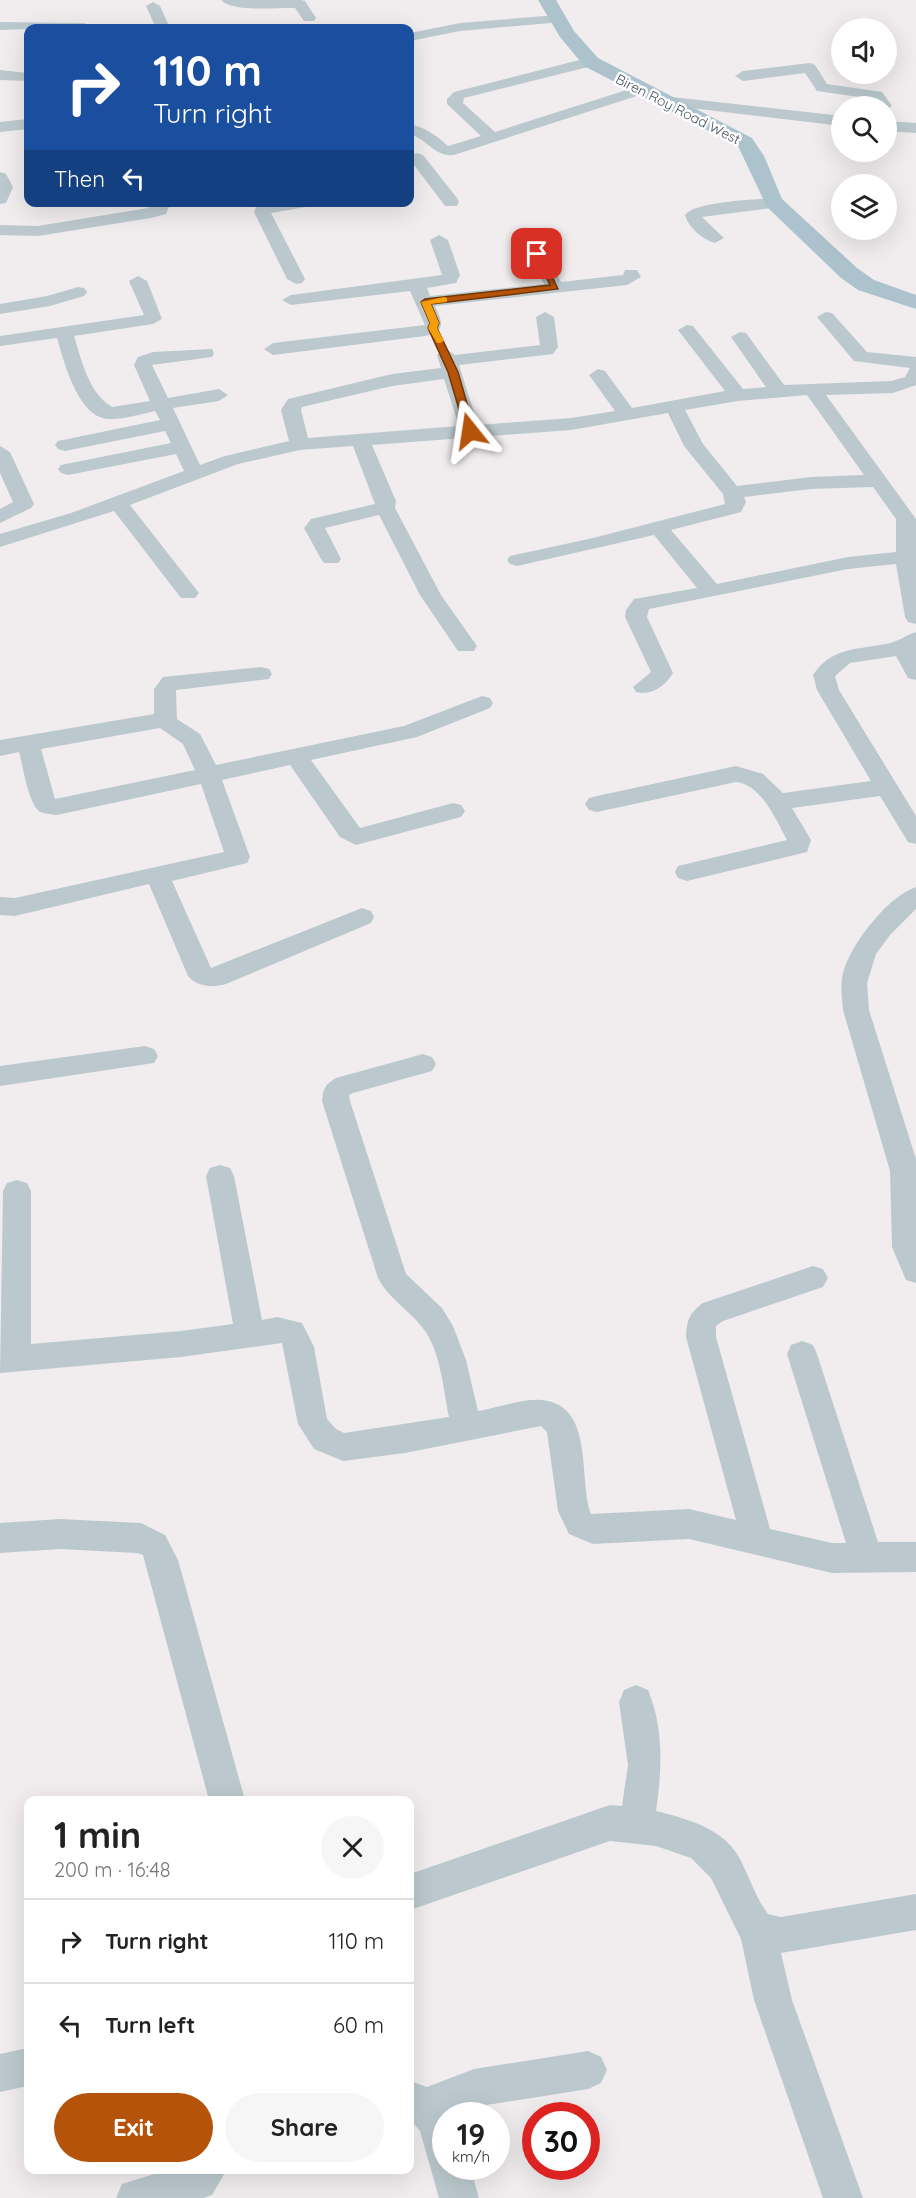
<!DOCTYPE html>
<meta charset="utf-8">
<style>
:root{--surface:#fff;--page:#f6f6f6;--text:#222;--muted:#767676;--line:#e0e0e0;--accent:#b45309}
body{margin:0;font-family:Quicksand,sans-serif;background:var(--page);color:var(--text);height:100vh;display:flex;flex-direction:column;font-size:22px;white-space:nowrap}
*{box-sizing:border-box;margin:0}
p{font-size:20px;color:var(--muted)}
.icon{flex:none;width:33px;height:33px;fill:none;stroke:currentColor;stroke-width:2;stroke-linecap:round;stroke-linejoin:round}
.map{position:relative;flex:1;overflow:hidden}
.panel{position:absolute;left:24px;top:1796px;width:390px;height:378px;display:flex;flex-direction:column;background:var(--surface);border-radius:12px;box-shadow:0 6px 24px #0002}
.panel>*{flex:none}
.guide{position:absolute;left:24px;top:24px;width:390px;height:183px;border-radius:12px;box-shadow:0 6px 24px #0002;background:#1a4fa0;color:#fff;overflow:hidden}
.controls{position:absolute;left:831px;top:18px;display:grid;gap:12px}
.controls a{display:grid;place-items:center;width:66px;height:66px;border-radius:50%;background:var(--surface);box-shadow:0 6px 24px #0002;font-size:30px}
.speed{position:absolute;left:432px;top:2102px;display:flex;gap:12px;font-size:30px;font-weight:700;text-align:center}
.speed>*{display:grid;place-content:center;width:78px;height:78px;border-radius:50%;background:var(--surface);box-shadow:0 6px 24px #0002;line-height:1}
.speed small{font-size:15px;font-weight:400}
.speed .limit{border:9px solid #d22;background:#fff;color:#111}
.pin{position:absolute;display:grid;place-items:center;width:51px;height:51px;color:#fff;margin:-26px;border-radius:12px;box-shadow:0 3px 9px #0006}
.me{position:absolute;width:66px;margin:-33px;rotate:345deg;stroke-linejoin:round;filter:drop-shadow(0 0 4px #0008)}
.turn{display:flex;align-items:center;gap:21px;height:126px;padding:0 30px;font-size:27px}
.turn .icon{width:78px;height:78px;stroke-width:2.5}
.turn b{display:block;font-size:42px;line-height:51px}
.then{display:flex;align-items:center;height:57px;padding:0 30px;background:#0003;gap:12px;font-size:22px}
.round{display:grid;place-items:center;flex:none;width:63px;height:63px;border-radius:32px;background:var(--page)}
.overview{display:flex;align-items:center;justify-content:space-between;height:102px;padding:0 30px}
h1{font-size:36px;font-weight:700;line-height:45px}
.cta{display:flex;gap:12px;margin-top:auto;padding:12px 30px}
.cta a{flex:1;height:69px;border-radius:36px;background:var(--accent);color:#fff;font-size:24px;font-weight:700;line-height:69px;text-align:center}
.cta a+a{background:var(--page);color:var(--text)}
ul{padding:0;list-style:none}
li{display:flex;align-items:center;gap:18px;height:84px;padding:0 30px;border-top:2px solid var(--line)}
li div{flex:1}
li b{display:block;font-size:22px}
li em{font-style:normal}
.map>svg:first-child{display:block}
</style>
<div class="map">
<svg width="916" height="2198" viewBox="0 0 916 2198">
<rect width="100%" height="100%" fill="#f1edee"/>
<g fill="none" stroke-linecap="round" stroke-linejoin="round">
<!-- minor -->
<g fill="#bbc9ce" fill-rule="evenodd">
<path d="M 221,0 L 301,0 L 305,1 L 316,18 L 314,21 L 304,21 L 295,8 C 278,7 233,13 221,0 Z"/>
<path d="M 153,2 L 160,6 L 170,28 L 156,28 L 146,6 Z"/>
<path d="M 557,15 L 564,19 L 562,22 L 460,31 L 410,41 L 410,33 L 460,23 Z"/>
<path d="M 0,22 L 84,23 L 91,27 L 0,30 Z"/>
<path d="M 591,57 L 596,59 L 599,62 L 596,65 L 464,98 L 463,103 L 495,132 L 636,87 L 641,85 L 649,90 L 646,93 L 454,155 C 434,157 427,139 410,134 L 410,124 C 426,128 436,135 448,146 L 481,136 L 447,104 L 447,99 L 454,92 Z"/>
<path d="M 810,63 L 815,65 L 827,84 L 882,92 L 892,106 L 886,110 L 886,106 L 877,106 L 873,99 L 817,91 L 805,73 L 743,81 L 735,76 L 743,71 Z"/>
<path d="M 0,70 L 28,73 L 28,81 L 0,80 Z"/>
<path d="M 663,96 L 842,116 L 842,126 L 657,104 L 655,101 L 657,98 Z"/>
<path d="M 28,119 L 28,129 L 0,132 L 0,122 Z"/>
<path d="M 886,121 L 916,123 L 916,133 L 886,131 Z"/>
<path d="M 417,153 L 423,155 L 457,198 L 459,202 L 457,206 L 445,206 L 411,161 L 411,155 Z"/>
<path d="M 0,172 L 6,174 L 13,187 L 6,203 L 0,204 Z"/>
<path d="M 774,198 L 782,203 L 780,207 L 702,217 L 724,238 L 715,243 C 703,240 688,227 685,215 C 696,201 755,200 774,198 Z"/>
<path d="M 154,202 L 171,202 L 166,214 L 151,218 L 38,236 L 0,235 L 0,225 L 38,226 L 148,208 Z"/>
<path d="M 272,202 L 314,202 L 306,207 L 271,213 L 305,279 L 302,283 L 296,284 L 287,279 L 254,212 L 257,205 Z"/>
<path d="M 527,232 L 536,237 L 561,282 L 623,275 L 625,270 L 637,270 L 641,277 L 627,285 L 435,306 C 443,323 446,331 425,336 L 273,355 L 264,349 L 273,343 L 425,325 L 410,291 L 291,305 L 282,300 L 291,295 L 442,275 L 430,240 L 439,235 L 448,240 L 460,275 L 456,283 L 427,288 L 430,296 L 544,284 L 518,237 Z"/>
<path d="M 138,276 L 147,281 L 162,319 L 153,324 L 74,336 C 82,361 88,392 112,407 L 150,401 L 134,365 L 138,357 L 153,352 L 212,349 L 214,353 L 212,357 L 152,365 L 168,398 L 219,389 L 228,395 L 219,401 L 173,408 L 200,465 L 225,456 L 289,441 L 281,410 L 288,399 L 392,374 L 441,368 L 437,355 L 446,349 L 455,355 L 540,345 L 536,317 L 545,312 L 554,317 L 558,347 L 553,354 L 459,365 L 478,425 L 571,418 L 615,411 L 589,375 L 598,369 L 605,371 L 632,408 L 725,391 L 678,330 L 687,325 L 693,326 L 743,389 L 766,387 L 731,337 L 740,332 L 746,333 L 784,385 L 891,381 L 905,377 L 910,368 L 854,361 L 817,317 L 826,312 L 832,313 L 867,352 L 916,357 L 916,385 L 893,393 L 826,395 L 916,519 L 916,624 L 908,622 L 905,617 L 896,564 L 848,569 L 649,609 L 647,617 L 673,673 C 665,686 652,696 636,692 L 633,687 L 651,672 L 625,617 L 626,610 L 634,599 L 697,588 L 654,535 L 517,566 L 510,564 L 507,560 L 510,556 L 593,538 L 725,504 L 723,494 L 684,446 L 668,413 L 571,430 L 372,445 L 396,501 L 395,508 L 441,595 L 477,646 L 474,651 L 458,651 L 420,595 L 379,515 L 325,528 L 341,559 L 338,563 L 324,563 L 321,559 L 304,528 L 311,519 L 375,504 L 353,446 L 300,450 L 238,464 L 130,505 L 195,588 L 199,593 L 195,598 L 181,598 L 114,511 L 0,547 L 0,534 L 71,513 L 184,471 L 176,454 L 68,475 L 61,473 L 58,469 L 61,465 L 171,443 L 165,431 L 65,451 L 58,449 L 55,445 L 58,441 L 160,420 L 155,411 C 141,414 123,420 108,419 C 78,417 64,362 57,338 L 0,346 L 0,336 L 144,315 L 129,281 ZM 444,379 L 459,426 L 308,438 L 301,410 L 302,407 L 392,386 ZM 807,395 L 864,475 L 811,477 L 737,486 L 703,444 L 685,410 L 738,401 ZM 873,487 L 896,519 L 896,552 L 848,557 L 717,584 L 671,530 L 741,512 L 746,502 L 744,497 L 811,489 Z"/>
<path d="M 78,287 L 84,288 L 87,292 L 84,296 L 50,306 L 0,314 L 0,304 L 47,296 Z"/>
<path d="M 0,446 L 10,452 L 34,504 L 31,508 L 0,523 L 0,509 L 13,502 L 0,473 Z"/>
<path d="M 916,632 L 916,680 L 908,678 L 896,656 L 850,663 L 835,676 L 839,690 L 916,816 L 916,844 L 908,842 L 880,796 L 792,808 L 811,840 L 807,852 L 687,881 L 678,878 L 675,872 L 678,866 L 787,840 C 776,820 762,785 736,782 L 597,812 L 589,810 L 585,804 L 589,798 L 597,796 L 736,766 L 763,774 L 783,793 L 871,781 L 817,690 L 813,675 C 832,646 859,650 890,643 C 899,641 906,635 916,632 Z"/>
<path d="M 261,667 L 269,669 L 272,674 L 269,679 L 176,690 L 177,719 L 200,734 L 216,765 L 404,726 L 482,696 L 490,698 L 493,703 L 490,708 L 417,737 L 311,760 L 360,828 L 453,803 L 461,805 L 465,811 L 461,817 L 356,845 L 340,837 L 290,765 L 222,780 L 250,857 L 247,863 L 172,881 L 211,968 L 362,908 L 371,911 L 374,917 L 371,923 L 226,984 C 212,988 198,987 188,976 L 149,884 L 15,916 L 0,915 L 0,897 L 15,898 L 224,852 L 201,784 L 57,815 C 51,814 43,814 39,811 C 28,802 23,766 19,752 L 0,756 L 0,740 L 154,714 L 154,689 L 163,677 ZM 160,728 L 183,744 L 195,770 L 55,799 L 41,749 Z"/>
<path d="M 916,887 L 916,909 L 890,935 L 876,954 L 867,983 L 869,1010 L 916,1159 L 916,1283 L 906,1280 L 892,1247 L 890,1171 L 843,1010 C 842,998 840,985 843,973 C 850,945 888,896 916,887 Z"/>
<path d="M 145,1046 L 154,1049 L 158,1056 L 154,1063 L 0,1086 L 0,1066 Z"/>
<path d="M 423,1054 L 432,1057 L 436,1064 L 432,1071 L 353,1093 L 349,1095 L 350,1101 L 406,1274 L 442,1308 L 453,1326 L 466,1360 L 478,1411 C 496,1408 525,1398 542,1400 C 595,1405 578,1479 591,1514 L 689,1509 L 736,1520 L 686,1337 C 687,1320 689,1313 703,1303 L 813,1266 L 823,1269 L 828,1278 L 823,1287 L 723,1321 L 716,1326 L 716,1337 L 770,1529 L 832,1543 L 846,1543 L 787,1354 L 791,1345 L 802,1341 L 813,1345 L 817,1354 L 878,1542 L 916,1542 L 916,1572 L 832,1573 L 689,1539 L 593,1544 L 569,1534 L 558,1511 L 547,1432 L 541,1426 L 405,1453 L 343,1461 L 314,1449 L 298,1424 L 282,1343 L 181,1357 L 0,1373 L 3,1191 L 7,1183 L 17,1180 L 27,1183 L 31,1191 L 31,1344 L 181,1331 L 233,1324 L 206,1176 L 210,1168 L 220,1165 L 230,1168 L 234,1176 L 262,1320 L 277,1317 L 302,1323 L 314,1347 L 327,1419 L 336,1429 L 344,1433 L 449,1417 C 443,1389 441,1350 422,1327 C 408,1309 389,1299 378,1278 L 322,1101 C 323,1089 325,1084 336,1078 Z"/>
<path d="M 60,1519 L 141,1523 L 165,1535 L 178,1560 L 245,1800 L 209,1800 L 143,1555 L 137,1553 L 60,1549 L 0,1553 L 0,1523 Z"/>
<path d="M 636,1685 L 648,1690 C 664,1728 662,1771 656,1811 C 688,1819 726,1829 741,1861 C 750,1879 756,1898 768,1914 L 781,1917 L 916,1894 L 916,1930 L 781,1953 L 792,2000 L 863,2198 L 823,2198 L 754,2000 L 741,1939 L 711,1878 L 691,1858 L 656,1846 L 610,1841 L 410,1910 L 410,1874 L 610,1805 L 622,1806 L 628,1765 L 619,1702 L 624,1690 Z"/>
<path d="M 28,2048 L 28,2086 L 0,2092 L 0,2054 Z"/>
<path d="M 588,2051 L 601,2057 L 607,2070 L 601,2083 L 588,2089 L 474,2107 L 454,2115 L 446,2115 L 446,2166 L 470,2166 L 479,2198 L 439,2198 L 420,2131 L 410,2119 L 410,2081 L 427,2087 L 474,2069 Z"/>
<path d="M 170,2169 L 227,2169 L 212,2195 L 204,2198 L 116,2198 L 122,2184 Z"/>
</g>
<!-- major -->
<path fill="#acc3ce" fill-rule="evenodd" d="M 538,0 L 556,0 L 574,31 L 598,58 L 752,138 L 764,156 L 782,199 L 857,268 L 874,280 L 916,295 L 916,309 L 858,290 L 841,278 L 767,207 L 738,146 L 584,66 L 560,37 Z"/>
</g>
<!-- route -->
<path fill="#b45309" stroke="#753606" stroke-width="1.5" d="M 534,252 L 541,254 L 558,289 L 431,304 L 439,323 L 437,328 L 458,372 L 475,431 L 466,433 L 448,372 L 428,328 L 430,323 L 421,302 L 425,299 L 550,285 Z"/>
<!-- slow -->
<path fill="#f59e0b" d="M 444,297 L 447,298 L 447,302 L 431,304 L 439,323 L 437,328 L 444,341 L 440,343 L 437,343 L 428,328 L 430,323 L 421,302 Z"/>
<g text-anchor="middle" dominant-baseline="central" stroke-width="5" stroke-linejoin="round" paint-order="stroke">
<!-- far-street labels -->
<g font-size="14" fill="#45555c" stroke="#fff">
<text transform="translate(678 109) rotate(27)">Biren Roy Road West</text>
</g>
</g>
</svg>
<div class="controls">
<a><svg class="icon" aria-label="sound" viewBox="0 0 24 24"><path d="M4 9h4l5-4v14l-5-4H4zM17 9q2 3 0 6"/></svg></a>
<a><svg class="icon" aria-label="search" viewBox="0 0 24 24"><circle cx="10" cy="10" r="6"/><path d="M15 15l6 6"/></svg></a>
<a><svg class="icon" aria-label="layers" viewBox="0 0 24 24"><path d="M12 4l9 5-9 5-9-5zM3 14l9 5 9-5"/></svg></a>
</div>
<div class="speed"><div>19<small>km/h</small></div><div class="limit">30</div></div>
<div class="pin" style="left:537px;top:254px;background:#d93025"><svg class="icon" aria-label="arrive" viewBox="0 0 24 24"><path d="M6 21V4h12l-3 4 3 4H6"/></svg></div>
<svg class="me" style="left:470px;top:431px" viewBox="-20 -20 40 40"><path d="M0-17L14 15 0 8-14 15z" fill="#b45309" stroke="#fff" stroke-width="4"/></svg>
<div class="guide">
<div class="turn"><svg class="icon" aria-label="right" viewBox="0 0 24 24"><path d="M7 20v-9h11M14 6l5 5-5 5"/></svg><div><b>110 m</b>Turn right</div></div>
<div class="then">Then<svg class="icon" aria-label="left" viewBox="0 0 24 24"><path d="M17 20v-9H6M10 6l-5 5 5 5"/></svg></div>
</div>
<section class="panel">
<div class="overview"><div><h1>1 min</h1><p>200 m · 16:48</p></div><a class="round"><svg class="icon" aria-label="close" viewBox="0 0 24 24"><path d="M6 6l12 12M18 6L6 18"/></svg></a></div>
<ul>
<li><svg class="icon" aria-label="right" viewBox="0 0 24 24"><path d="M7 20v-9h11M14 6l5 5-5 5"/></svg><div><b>Turn right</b></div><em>110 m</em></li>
<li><svg class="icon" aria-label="left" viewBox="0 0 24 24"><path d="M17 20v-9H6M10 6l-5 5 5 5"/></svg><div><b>Turn left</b></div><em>60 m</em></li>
</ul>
<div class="cta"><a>Exit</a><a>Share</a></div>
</section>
</div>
